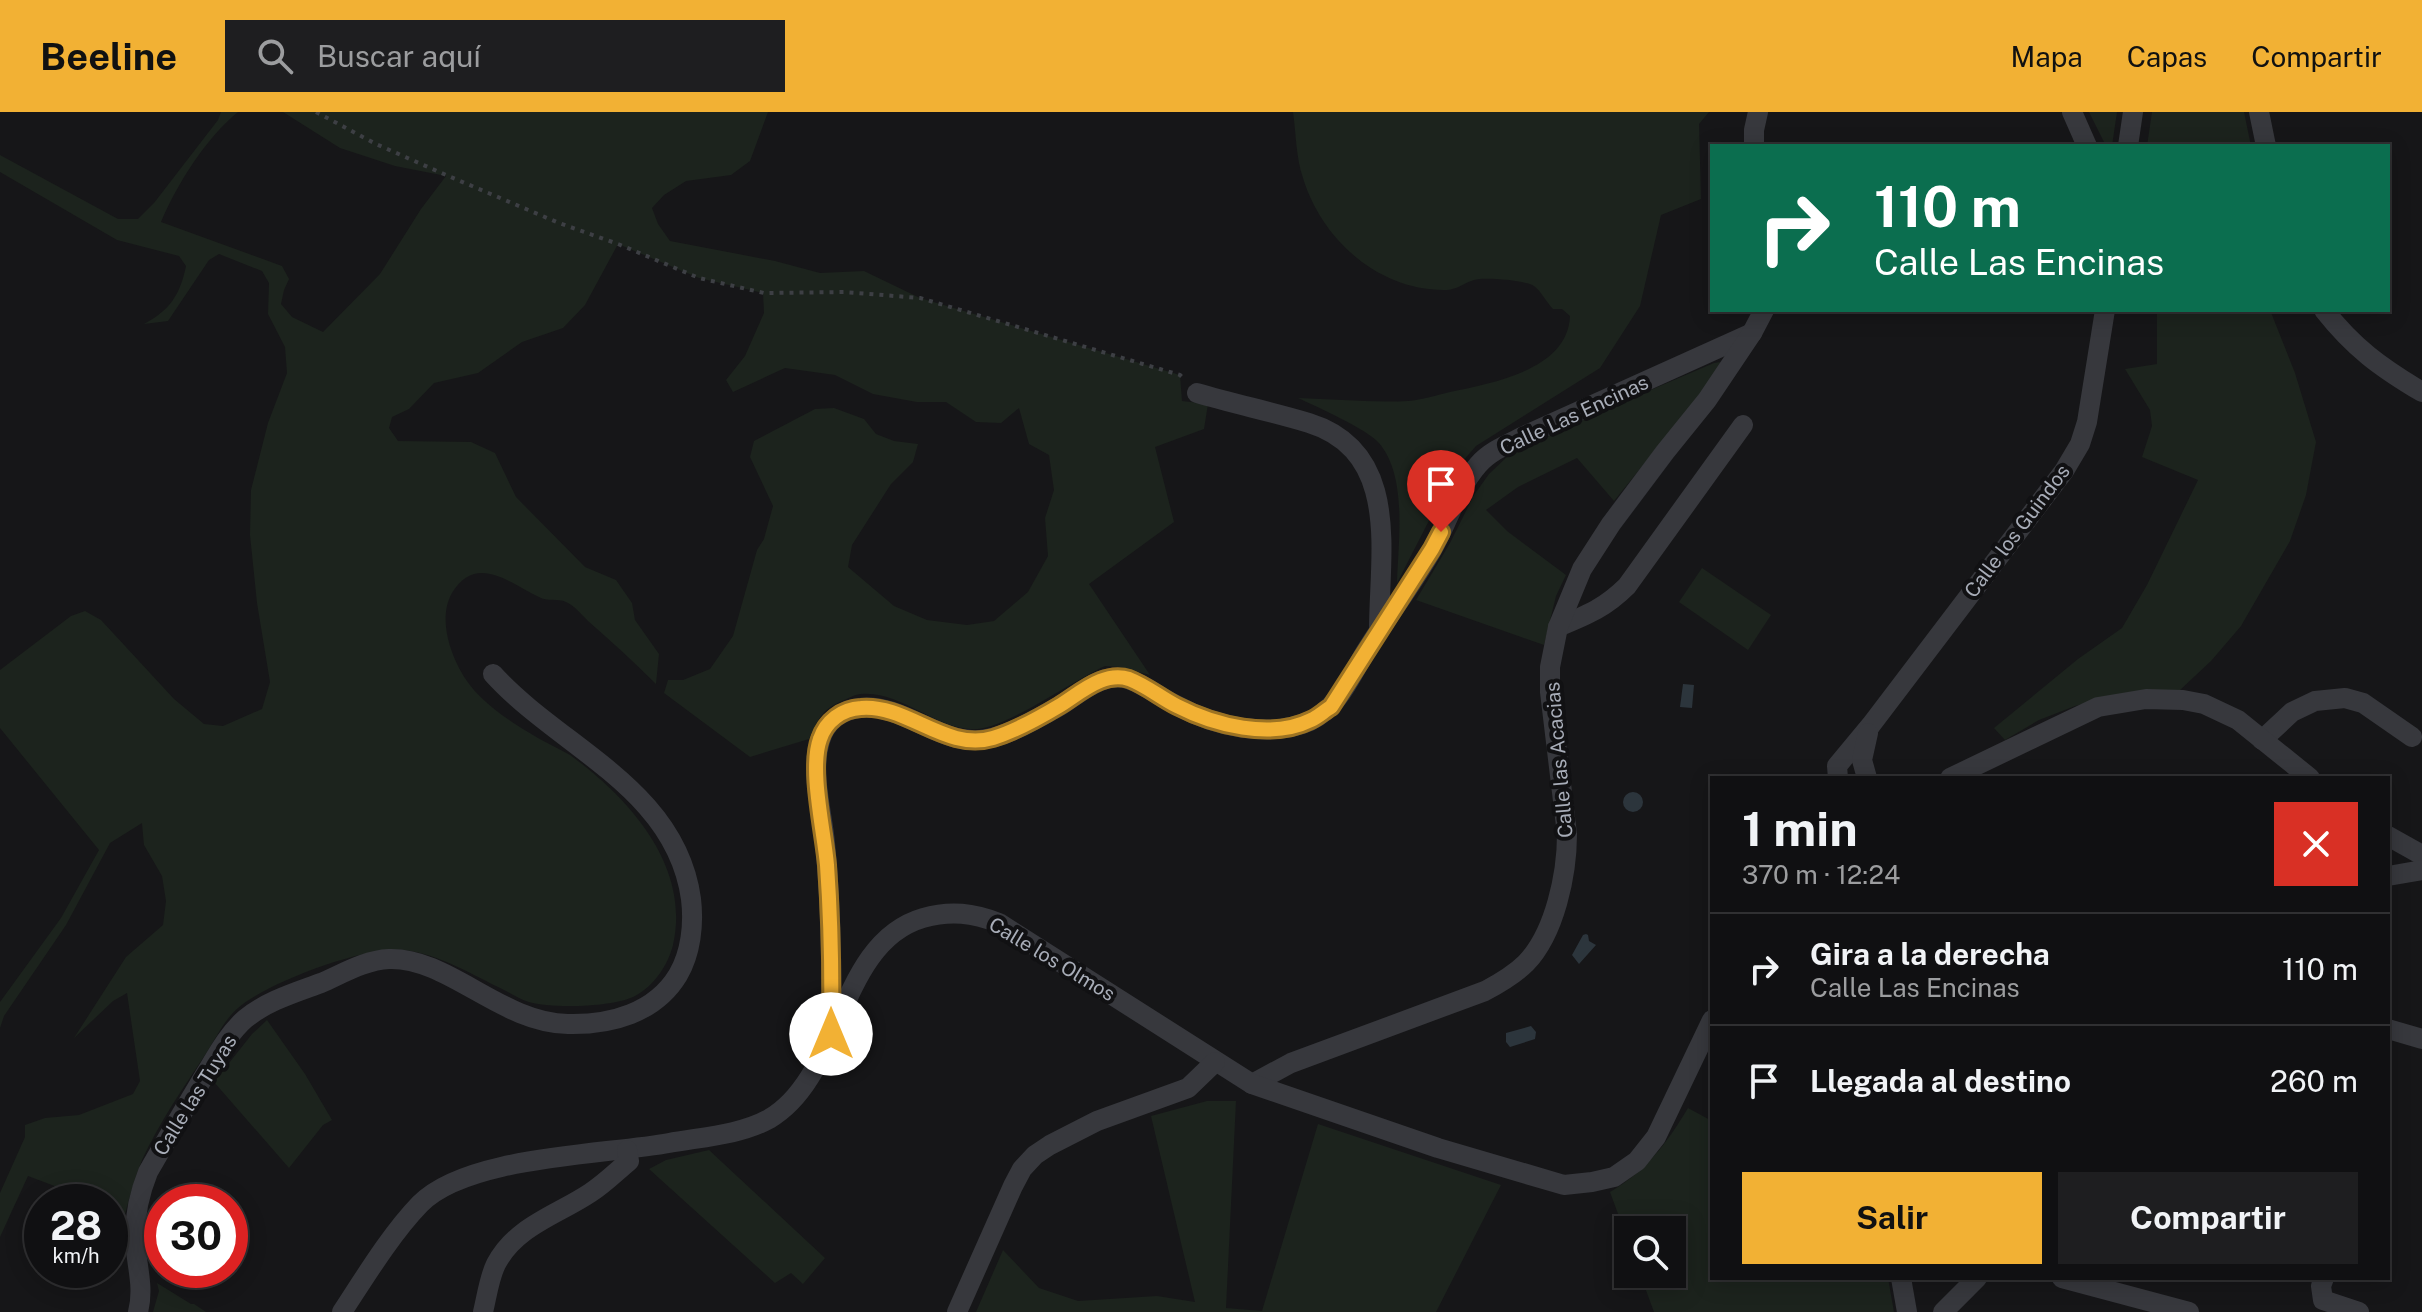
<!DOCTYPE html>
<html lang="es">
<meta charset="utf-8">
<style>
:root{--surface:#101012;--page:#1e1e20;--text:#f1f3f6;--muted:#9c9d9f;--line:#303032;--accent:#f2b134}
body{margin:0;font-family:"Public Sans",sans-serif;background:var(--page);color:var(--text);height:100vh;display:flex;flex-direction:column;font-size:30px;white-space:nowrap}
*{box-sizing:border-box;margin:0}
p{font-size:26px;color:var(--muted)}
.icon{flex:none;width:44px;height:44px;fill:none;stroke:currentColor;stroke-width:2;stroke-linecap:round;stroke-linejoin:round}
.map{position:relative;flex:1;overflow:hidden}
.sheet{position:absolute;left:1710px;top:664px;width:680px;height:504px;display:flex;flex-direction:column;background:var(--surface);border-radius:0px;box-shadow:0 4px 20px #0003,0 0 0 2px var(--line)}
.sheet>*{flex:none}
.banner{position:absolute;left:1710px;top:32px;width:680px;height:168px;border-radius:0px;box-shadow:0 4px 20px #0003,0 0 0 2px var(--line);background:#0b6e4f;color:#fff;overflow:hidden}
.controls{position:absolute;left:1614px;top:1104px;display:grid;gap:16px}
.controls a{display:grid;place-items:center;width:72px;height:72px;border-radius:0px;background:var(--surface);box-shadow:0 4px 20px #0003,0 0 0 2px var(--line);font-size:40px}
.speed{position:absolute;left:24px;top:1072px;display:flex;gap:16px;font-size:40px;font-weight:700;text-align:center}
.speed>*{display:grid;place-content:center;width:104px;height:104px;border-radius:50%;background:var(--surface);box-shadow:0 4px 20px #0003,0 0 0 2px var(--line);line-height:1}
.speed small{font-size:20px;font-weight:400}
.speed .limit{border:12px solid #d22;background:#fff;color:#111}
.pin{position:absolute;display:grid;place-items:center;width:68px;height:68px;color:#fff;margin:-82px -34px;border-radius:50% 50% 50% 0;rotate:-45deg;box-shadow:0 0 8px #0007}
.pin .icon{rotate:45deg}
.me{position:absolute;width:88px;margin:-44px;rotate:0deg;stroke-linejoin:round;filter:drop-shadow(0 0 6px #0008)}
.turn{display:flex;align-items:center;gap:28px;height:168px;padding:0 32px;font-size:36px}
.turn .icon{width:104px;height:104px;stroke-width:2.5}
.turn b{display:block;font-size:56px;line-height:68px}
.round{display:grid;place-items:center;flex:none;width:84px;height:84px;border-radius:0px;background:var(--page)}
.summary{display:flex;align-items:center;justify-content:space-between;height:136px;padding:0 32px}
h1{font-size:48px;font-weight:700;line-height:60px}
.action{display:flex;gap:16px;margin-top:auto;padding:16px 32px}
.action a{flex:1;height:92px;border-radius:0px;background:var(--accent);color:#111;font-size:32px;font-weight:700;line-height:92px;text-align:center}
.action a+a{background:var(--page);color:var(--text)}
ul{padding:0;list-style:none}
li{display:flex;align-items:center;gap:24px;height:112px;padding:0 32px;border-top:2px solid var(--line)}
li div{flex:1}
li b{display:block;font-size:30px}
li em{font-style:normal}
header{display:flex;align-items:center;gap:48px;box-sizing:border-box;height:112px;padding:0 40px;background:var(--accent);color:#111}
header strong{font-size:38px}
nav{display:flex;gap:44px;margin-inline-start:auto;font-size:28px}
.search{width:560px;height:72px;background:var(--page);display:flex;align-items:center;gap:20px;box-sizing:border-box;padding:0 28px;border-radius:0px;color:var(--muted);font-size:30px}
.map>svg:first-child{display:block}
</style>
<header>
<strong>Beeline</strong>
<div class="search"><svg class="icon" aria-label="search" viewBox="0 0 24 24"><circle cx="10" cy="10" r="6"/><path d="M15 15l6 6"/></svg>Buscar aquí</div>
<nav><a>Mapa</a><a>Capas</a><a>Compartir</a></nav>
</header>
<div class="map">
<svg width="2422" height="1200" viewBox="0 0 2422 1200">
<rect width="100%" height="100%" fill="#161618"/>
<!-- green -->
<g fill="#1c231d">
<path d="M 221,0 L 238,0 C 206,26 177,72 161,110 L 282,154 L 289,167 L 284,178 L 281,192 L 292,205 L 323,220 L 380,162 L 421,97 L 446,64 L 395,54 L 340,36 L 283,0 L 768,0 L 750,49 L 731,63 L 686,69 L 664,83 L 652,96 L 658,112 L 670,129 L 775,149 L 820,161 L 864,159 L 920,186 L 1180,263 L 1182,289 L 1208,292 L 1204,317 L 1155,335 L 1174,410 L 1089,472 L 1150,563 L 1119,555 L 1105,554 C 1072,569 1010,614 978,617 C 938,620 901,578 861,582 C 856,582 849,586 844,588 C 822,597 818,607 809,627 L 750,645 L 664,581 L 668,568 L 683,568 L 710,557 L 733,524 L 757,438 L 764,427 L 773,394 L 750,345 L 754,329 L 815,297 L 834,296 L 864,307 L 876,322 L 894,329 L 918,332 L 913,350 L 891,372 L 852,433 L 848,455 L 894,494 L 927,508 L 967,513 L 994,509 L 1028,480 L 1048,444 L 1045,406 L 1054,378 L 1049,343 L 1029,332 L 1019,296 L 1001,311 L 976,310 L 946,290 L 917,290 L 873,282 L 835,263 L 785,256 L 733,280 L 726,268 L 745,244 L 764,201 L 763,181 L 699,166 L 618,132 L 585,193 L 563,216 L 522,230 L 478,261 L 434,271 L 409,297 L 392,305 L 389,316 L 398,329 L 471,330 L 495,341 L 516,385 L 585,455 L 616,468 L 632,491 L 635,508 L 659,542 L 656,572 C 634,550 611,529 588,509 C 582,503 574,493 566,490 C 558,486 547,490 539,485 C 510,471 476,441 452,481 C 439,504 448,534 459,556 C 475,588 508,608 538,626 C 548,632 560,637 570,643 C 629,686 691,754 673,833 C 668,853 654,874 635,884 C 614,895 553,897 529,890 C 521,888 512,882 504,878 C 473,863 439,842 404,838 C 364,834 268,870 238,896 C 224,908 215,928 205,943 C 183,976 159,1011 142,1048 C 135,1065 130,1084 125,1102 L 110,1095 L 110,1090 L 97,1090 L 28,1064 L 0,1125 L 0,1081 L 25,1025 L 25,1013 L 45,1006 L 79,1003 L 133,982 L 140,969 L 127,881 L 113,889 L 74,926 L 126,845 L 163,813 L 166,789 L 162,764 L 144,733 L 142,711 L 110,731 L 66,813 L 4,904 L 0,916 L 0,890 L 61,806 L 99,738 L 0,616 L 0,558 L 71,504 L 85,499 L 101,508 L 174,587 L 204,612 L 223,614 L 262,597 L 270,570 L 257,491 L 250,423 L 251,378 L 268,311 L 287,261 L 285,235 L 268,202 L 269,171 L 262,159 L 219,142 L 209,148 L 168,209 L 144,212 C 170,198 180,183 186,154 L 179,144 L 117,128 L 0,60 L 0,43 L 118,107 L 138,107 L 154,91 L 218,8 Z"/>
<path d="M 1293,0 L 1709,0 L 1699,12 L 1701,87 L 1661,103 L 1640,194 L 1600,256 L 1476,334 L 1455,358 L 1397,471 C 1398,430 1408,365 1379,331 C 1367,317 1317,295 1298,286 C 1334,287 1372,291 1408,289 C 1422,288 1437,283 1450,280 C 1492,271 1568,258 1570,204 L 1562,197 L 1553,197 C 1547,191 1541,179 1534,174 C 1525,168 1483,165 1474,168 C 1464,171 1456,178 1446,178 C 1379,179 1322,128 1303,66 C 1296,46 1296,21 1293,0 Z"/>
<path d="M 2089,0 L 2117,0 L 2112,34 L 2106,34 Z"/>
<path d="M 2152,0 L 2244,0 L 2251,34 L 2147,34 Z"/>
<path d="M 2157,198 L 2270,198 L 2295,261 L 2316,330 L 2306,383 L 2290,429 L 2241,514 L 2211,549 L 2180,578 L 2114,584 L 2075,594 L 2039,608 L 2005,628 L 1994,616 L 2078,547 L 2122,516 L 2147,473 L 2198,368 L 2142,345 L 2152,314 L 2150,298 L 2125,257 L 2157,252 Z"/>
<path d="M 1720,250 L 1722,255 L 1614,389 L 1577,346 L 1518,375 L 1486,398 L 1507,419 L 1566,463 L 1556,484 L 1544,533 L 1416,488 L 1450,431 L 1474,383 L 1489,362 L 1510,342 L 1545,323 L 1714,251 Z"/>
<path d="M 1702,456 L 1771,503 L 1748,538 L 1679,490 Z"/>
<path d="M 267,908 L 305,962 L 332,1008 L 323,1013 L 289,1056 L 214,970 L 252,922 Z"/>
<path d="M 1207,989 L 1236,989 L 1226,1196 L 1262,1199 L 1318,1012 L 1501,1073 L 1436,1200 L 976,1200 L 1003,1138 L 1039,1176 L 1078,1189 L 1157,1184 L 1195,1190 L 1151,1004 Z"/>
<path d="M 1688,996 L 1712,1009 L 1712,1166 L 1888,1166 L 1894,1200 L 1654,1200 L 1640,1162 L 1672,1162 L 1672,1118 L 1628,1118 L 1628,1129 L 1610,1080 C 1646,1059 1667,1031 1688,996 Z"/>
<path d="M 709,1038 L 825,1146 L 803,1172 L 791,1161 L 775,1171 L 649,1057 L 666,1048 Z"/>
<path d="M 157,1171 L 191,1192 L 194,1192 L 206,1200 L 153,1200 L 159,1179 Z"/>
</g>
<!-- water -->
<g fill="#2c353c">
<path d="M 1683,572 L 1694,573 L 1692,596 L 1680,595 Z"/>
<circle cx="1633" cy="690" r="10"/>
<path d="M 1586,822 L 1588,823 L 1589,829 L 1596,833 L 1579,852 L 1572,843 L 1583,823 Z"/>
<path d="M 1531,914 L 1536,920 L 1535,927 L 1510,935 L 1506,930 L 1506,921 Z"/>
</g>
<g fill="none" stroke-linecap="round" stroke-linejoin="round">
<!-- path -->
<path stroke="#3d3f44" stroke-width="4" stroke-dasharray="4 6" stroke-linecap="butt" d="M 316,0 L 376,32 L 446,63 L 559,111 L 618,132 L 699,166 L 764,181 L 844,180 L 920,186 L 1180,263 L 1184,267"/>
<!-- minor -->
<g stroke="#37383d" stroke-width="20">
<path d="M 2072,0 L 2087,34"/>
<path d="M 2259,0 L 2266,34"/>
<path d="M 1754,34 L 1754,18 L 1758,0"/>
<path d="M 2128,34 L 2133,0"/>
<path d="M 2324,198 C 2354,236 2380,255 2422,280"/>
<path d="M 1197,281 C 1234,292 1273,300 1309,311 C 1402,340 1379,443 1379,518"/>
<path d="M 1558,515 C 1587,503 1605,496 1627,474 L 1743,313"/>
<path d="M 2262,628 L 2292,600 L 2315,589 L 2345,586 L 2363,591 L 2412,625"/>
<path d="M 1838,666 L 1837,654 L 1871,613 L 2064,359 L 2080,332 L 2087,310 L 2105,198"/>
<path d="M 1867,666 L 1862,648 L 1868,621"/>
<path d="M 1950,666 L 2098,595 L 2146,587 L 2183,588 L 2204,592 L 2238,608 L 2310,666"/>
<path d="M 2388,724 L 2422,743"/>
<path d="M 2388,764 L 2422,758"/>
<path d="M 2388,917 L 2422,927"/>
<path d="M 831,918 C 832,856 831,793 825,731 C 822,698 810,660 820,629 C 825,611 840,598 859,596 C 904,590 941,636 986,627 C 1010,623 1036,607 1058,595 C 1078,583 1102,559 1128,567 C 1146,573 1159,585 1176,593 C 1214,614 1268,627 1310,609 C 1338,596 1351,564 1366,539 C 1387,505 1412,473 1432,438 C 1448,410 1457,377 1478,353 C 1490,339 1508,332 1524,324 L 1752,221"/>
<path d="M 1252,972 L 1291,951 L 1485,879 C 1500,871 1514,863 1526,851 C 1555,821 1567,762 1567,722 L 1550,580 L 1550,555 L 1558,515 L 1582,457 L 1611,412 L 1665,340 L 1707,288 L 1752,221 L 1764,198"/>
<path d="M 1901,1166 L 1907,1200"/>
<path d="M 2062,1166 L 2189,1200"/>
<path d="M 2324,1166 L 2321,1174 L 2323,1188 L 2359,1200"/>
<path d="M 138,1200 C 145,1173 135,1150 135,1123 C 135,1101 140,1080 148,1060 C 167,1027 186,994 206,961 C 217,943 229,921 245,907 C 267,889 294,881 321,871 C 342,862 365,848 389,847 C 448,845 501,911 568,912 C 611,913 655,901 678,863 C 691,841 694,812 691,787 C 676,676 560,636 493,562"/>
<path d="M 342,1200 C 365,1165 391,1122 420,1092 C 467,1044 603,1043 669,1031 C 702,1025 740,1023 769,1007 C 843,964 837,831 923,806 C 951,798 973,801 999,811 L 1252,972 L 1438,1036 L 1564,1073 L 1592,1070 L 1614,1065 L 1637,1049 L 1656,1025 L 1712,908"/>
<path d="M 483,1200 C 487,1184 489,1166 496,1152 C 516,1114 557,1103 590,1081 C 604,1072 616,1060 629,1049 L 627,1038"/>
<path d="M 957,1200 L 1013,1074 L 1022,1057 L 1035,1043 L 1050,1033 L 1097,1009 L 1188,976 L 1215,950"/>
<path d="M 1943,1200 L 1977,1166"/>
</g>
</g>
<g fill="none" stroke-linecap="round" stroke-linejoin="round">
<defs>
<path id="route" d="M 831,922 C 832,866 831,810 827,753 C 824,719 809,657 820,627 C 826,609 842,597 861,596 C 907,592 946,640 993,626 C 1016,619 1039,606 1059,594 C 1072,586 1085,575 1100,569 C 1110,565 1120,564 1129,567 C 1147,574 1161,586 1177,594 C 1214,613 1271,628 1311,608 C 1318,605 1324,599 1331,595 L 1432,437 L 1441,420"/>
</defs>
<!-- route casing -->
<use href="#route" stroke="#9d7322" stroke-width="20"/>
<!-- route -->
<use href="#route" stroke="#f2b134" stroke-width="14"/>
</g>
<g text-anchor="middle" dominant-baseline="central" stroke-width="8" stroke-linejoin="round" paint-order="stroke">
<!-- street labels -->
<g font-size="20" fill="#a8adb8" stroke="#111113">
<text transform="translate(1574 303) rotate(-25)">Calle Las Encinas</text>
<text transform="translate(2017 419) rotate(-53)">Calle los Guindos</text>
<text transform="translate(1559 648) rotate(-95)">Calle las Acacias</text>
<text transform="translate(1052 847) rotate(31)">Calle los Olmos</text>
<text transform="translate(195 983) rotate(-58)">Calle las Tuyas</text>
</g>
</g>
</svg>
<div class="controls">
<a><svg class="icon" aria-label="search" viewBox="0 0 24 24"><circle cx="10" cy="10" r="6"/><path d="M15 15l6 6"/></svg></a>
</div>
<div class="speed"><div>28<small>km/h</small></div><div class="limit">30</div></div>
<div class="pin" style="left:1441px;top:420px;background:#d93025"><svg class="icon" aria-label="arrive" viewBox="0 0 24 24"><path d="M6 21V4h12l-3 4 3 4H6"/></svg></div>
<svg class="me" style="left:831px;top:922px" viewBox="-20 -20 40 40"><circle r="19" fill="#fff"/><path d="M0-13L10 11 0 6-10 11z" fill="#f2b134"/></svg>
<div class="banner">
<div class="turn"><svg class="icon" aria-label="right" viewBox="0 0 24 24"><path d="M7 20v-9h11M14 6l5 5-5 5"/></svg><div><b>110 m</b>Calle Las Encinas</div></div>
</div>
<section class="sheet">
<div class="summary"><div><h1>1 min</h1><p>370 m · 12:24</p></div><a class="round" style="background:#d93025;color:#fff"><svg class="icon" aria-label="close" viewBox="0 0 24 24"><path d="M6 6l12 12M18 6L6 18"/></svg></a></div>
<ul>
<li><svg class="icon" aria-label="right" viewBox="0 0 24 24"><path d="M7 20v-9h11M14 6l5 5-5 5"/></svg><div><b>Gira a la derecha</b><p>Calle Las Encinas</p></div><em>110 m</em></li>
<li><svg class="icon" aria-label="arrive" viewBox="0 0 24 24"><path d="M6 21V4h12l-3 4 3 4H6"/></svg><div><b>Llegada al destino</b></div><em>260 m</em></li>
</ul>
<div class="action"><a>Salir</a><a>Compartir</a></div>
</section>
</div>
